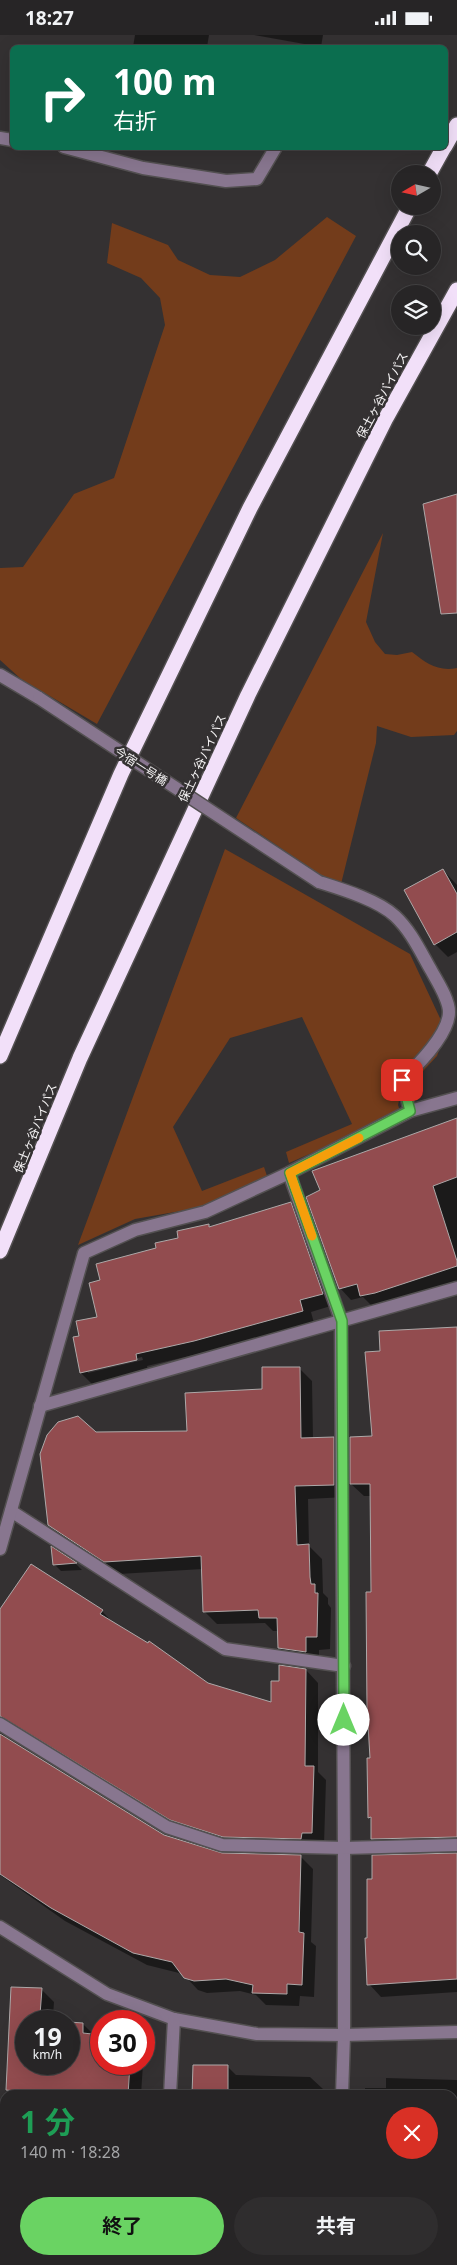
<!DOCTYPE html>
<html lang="ja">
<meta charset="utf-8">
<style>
:root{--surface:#272526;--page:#2f2d2e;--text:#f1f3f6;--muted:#a4a5a7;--line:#434243;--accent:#6ad363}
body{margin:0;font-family:"Noto Sans","Noto Sans JP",sans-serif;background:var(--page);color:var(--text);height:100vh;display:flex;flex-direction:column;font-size:19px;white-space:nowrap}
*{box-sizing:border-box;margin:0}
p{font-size:16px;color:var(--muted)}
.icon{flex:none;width:28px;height:28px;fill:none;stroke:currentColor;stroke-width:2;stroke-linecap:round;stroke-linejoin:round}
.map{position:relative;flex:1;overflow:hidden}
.panel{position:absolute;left:0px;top:2055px;width:458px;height:175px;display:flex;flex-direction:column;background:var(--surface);border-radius:15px 15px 0 0;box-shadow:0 5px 20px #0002,0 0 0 1px var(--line)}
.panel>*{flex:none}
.top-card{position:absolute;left:10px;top:10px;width:438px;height:105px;border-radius:8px;box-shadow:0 5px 20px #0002,0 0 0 1px var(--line);background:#0b6e4f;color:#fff;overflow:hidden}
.needle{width:32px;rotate:261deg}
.tools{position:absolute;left:391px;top:130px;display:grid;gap:10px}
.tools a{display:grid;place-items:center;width:50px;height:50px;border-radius:50%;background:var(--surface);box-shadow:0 5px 20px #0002,0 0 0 1px var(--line);font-size:25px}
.speed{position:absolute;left:15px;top:1975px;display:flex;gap:10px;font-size:25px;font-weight:700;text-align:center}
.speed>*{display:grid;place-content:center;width:65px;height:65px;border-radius:50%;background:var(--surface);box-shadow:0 5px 20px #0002,0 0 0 1px var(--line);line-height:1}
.speed small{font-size:12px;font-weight:400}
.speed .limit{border:8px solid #d22;background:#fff;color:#111}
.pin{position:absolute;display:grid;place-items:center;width:42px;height:42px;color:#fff;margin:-21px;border-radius:10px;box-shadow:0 2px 8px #0006}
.me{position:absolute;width:55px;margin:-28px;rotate:0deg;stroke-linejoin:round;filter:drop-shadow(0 0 4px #0008)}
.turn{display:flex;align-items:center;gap:18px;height:105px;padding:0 20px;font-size:22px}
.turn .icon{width:65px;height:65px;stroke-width:2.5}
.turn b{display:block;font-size:35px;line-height:42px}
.round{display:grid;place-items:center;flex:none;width:52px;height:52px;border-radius:26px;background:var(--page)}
.summary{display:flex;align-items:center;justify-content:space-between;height:85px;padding:0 20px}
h1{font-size:30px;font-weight:700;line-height:38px;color:#1e9e55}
.button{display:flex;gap:10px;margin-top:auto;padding:10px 20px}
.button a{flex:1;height:58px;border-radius:30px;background:var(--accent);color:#111;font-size:20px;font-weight:700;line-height:58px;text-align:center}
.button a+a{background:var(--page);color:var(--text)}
.status{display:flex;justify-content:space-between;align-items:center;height:35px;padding:0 25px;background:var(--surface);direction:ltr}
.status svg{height:14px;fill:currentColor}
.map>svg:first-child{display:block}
</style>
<div class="status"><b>18:27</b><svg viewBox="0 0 49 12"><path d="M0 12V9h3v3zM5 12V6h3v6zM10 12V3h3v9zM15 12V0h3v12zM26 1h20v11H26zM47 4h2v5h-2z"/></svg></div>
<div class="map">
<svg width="457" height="2230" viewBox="0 0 457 2230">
<rect width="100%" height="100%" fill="#343132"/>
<!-- green -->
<g fill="#733c1b">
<path d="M 327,182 L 356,201 L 97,689 L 21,644 L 0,625 L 0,533 L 23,532 L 74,459 L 114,443 L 165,290 L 160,263 L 141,243 L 107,228 L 112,188 L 168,210 L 178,225 L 210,240 L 240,242 L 275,225 Z"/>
<path d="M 383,498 L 366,587 L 375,607 L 385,619 L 397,620 L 412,617 C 426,628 438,637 457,633 L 457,696 L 454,700 L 411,702 L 377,691 L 376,708 L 340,853 L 236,783 Z"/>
<path d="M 225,814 L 410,919 L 446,996 L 437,1021 L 400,1061 L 398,1070 L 401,1079 L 289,1128 L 286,1117 L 352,1089 L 302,982 L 230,1003 L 173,1092 L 202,1156 L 264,1132 L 268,1144 L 209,1171 L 135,1184 L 78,1210 Z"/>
</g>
<!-- shadow -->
<g fill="#0007" fill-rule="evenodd">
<path d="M 135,0 L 209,0 L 207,12 L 133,12 Z"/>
<path d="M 254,0 L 323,0 L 321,12 Z"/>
<path d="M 443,835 L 457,850 L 457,917 L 448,922 L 435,909 Z"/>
<path d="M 457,1085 L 457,1246 L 387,1269 L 373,1272 L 363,1262 L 351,1265 L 340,1253 Z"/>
<path d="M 290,1169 L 302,1180 L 334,1270 L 311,1277 L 314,1288 L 206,1317 L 147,1331 L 148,1336 L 93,1350 L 81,1338 L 74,1303 L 81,1302 L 99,1283 L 101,1246 L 158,1214 L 208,1190 L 211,1193 ZM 142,1322 L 143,1325 L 88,1338 L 88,1335 Z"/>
<path d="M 457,1293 L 457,1814 L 385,1816 L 373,1804 L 372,1785 L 369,1782 L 371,1724 L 372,1461 L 364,1461 L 351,1449 L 373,1402 L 382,1317 Z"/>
<path d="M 299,1333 L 312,1346 L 313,1404 L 333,1403 L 346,1416 L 346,1462 L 308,1464 L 309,1511 L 322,1524 L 323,1558 L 328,1563 L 328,1569 L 331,1573 L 330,1614 L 319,1615 L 319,1630 L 293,1626 L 279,1613 L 279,1596 L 273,1596 L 265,1588 L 217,1589 L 204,1576 L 203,1534 L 119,1539 L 63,1503 L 50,1490 L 96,1398 L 188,1398 Z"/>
<path d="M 52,1514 L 76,1529 L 82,1535 L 61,1536 L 54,1529 Z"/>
<path d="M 102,1576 L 114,1589 L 208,1649 L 272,1669 L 281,1647 L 306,1635 L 318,1648 L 318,1737 L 326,1745 L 324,1810 L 237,1814 L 184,1797 L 8,1694 L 4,1702 L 164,1801 L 221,1819 L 300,1821 L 313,1834 L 311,1907 L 316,1911 L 314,1962 L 300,1961 L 299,1971 L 266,1970 L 256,1960 L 240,1956 L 207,1958 L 198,1955 L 183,1939 L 147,1930 L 65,1886 L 0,1840 L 0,1590 Z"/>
<path d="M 457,1819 L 457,1957 L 381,1962 L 369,1949 Z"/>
<path d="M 12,1953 L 41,1954 L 54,1967 L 53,1982 L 63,1982 L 67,1986 L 26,1986 L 26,2029 L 69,2029 L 69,1988 L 83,1989 L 94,2000 L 101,2001 L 101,2029 L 143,2029 L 141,2060 L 12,2060 L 8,2054 Z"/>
<path d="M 227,2031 L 236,2040 L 310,2042 L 323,2054 L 323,2060 L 194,2060 Z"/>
<path d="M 386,2043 L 457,2045 L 457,2230 L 364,2230 L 364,2225 L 452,2225 L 452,2060 L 365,2060 L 365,2053 L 386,2053 Z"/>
<path d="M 5,2160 L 5,2225 L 132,2225 L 132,2230 L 0,2230 Z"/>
<rect x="185" y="2225" width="126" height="5"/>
</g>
<!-- building -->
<g fill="#924c4f" stroke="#ada8a8">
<path d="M 457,459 L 457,578 L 441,579 L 423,469 Z"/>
<path d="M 443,834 L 457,859 L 457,897 L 434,910 L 404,855 Z"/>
<path d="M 457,1083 L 457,1142 L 433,1151 L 457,1226 L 457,1231 L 375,1258 L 360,1261 L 357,1249 L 339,1254 L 306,1162 L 320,1155 L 312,1136 Z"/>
<path d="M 291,1167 L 323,1259 L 300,1265 L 303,1276 L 194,1306 L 136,1319 L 137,1325 L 80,1338 L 73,1302 L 79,1301 L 76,1286 L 97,1282 L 89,1248 L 100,1245 L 96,1229 L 156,1213 L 155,1208 L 178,1203 L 177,1196 L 209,1189 L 209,1192 Z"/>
<path d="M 457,1292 L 457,1802 L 371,1804 L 371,1782 L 368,1783 L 367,1723 L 370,1723 L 367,1673 L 366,1557 L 371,1557 L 370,1449 L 350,1449 L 350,1402 L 372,1401 L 365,1317 L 380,1316 L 379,1296 Z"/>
<path d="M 262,1332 L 300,1332 L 301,1403 L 334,1402 L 334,1450 L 295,1451 L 297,1510 L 309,1509 L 310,1542 L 311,1549 L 315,1549 L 315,1558 L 318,1558 L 317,1602 L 306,1602 L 306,1617 L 278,1613 L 277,1583 L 259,1583 L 258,1575 L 203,1577 L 201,1521 L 104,1527 L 48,1490 L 40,1419 L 47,1400 L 58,1387 L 78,1381 L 96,1397 L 187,1396 L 185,1358 L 262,1354 Z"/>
<path d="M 51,1511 L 77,1528 L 53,1530 Z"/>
<path d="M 31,1529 L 103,1575 L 100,1579 L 148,1608 L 149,1606 L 208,1648 L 271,1667 L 271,1646 L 279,1646 L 279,1630 L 306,1634 L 305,1731 L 314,1731 L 312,1798 L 302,1798 L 301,1804 L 223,1802 L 170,1785 L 0,1681 L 0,1574 Z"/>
<path d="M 0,1699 L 164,1800 L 222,1818 L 301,1820 L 299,1897 L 304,1898 L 302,1950 L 287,1949 L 287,1959 L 252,1958 L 253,1950 L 226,1944 L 194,1946 L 184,1943 L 172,1927 L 133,1918 L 51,1873 L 0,1839 Z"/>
<path d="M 457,1818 L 457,1944 L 367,1950 L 365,1903 L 367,1903 L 367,1844 L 372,1844 L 372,1820 Z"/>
<path d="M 11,1952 L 42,1953 L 40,1980 L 64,1981 L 64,1986 L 26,1986 L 26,2029 L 69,2029 L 69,1987 L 83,1988 L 83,1998 L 101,2000 L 101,2029 L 130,2029 L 128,2060 L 15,2060 L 15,2056 L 6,2055 Z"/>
<path d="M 193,2030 L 228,2030 L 228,2060 L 192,2060 Z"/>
</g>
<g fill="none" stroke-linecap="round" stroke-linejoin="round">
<defs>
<g id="minor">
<path d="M 0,103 L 12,105"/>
<path d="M 64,112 L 143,133 L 226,146 L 257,144 L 276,112"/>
<path d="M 0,640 L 39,663"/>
<path d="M 319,847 C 341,854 378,865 395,881 C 411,896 420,916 431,935 C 437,946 449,964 449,977 C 449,999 417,1031 402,1045 L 410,1076"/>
<path d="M 289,1138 L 341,1285 L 344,1813 L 344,2000 L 342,2060"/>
<path d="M 40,1371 L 457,1253"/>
<path d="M 11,1476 L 225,1614 L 344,1631"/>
<path d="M 0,1514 L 84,1218 L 135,1195 L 205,1177 L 289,1138 L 410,1076 L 457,1063"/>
<path d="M 0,1689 L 167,1792 L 222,1810 L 344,1813 L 457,1810"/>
<path d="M 0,1892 L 107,1959 L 174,1984 L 257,1999 L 344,2000 L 457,1997"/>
<path d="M 170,2060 L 174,1984"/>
<path d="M 162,2230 L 162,2225"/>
<path d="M 335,2230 L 335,2225"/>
</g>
<g id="highway">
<path d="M 445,111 L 457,90"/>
<path d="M 429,139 L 444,112"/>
<path d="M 0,1021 L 121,739 L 250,473 L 410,171"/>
<path d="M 0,1216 L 80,1023 L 248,660 L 386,383 L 457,255"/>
</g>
</defs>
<!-- minor casing -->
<use href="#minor" stroke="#535051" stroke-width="15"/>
<!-- highway casing -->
<use href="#highway" stroke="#535051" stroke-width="18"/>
<!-- minor -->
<use href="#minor" stroke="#88768f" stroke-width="12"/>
<!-- highway -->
<use href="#highway" stroke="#f2e0f9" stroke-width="15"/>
<defs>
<path id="minor-bridge" d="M 39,663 L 319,847"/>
</defs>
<!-- minor-bridge casing -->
<use href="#minor-bridge" stroke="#535051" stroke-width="15" stroke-linecap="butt"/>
<!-- minor-bridge -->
<use href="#minor-bridge" stroke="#88768f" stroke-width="12"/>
</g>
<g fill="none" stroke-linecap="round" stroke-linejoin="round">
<defs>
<path id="route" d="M 344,1685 L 342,1286 L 290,1138 L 410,1076 L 402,1045"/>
</defs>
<!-- route casing -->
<use href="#route" stroke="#458940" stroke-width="12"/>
<!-- route -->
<use href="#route" stroke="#6ad363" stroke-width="9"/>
<!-- slow -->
<path stroke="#f59e0b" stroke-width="9" d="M 312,1201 L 290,1138 L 359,1103"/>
</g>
<g text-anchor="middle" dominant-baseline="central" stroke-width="5" stroke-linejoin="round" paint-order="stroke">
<!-- street labels -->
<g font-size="12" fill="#f5f3f4" stroke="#343132">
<text transform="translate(382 360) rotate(-62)">保土ヶ谷バイパス</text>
<text transform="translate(202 723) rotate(-65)">保土ヶ谷バイパス</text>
<text transform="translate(141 731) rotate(33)">今宿一号橋</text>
<text transform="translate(35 1093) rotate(-68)">保土ヶ谷バイパス</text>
</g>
</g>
</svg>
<div class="tools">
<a><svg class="needle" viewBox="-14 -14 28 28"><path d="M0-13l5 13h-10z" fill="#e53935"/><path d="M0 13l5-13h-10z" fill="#a4a5a7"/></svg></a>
<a><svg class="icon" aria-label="search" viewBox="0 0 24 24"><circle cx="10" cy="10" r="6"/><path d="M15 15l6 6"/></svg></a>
<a><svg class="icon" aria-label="layers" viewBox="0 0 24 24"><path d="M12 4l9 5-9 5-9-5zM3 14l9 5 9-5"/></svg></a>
</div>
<div class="speed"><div>19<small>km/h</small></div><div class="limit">30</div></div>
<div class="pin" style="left:402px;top:1045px;background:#d93025"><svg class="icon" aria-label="arrive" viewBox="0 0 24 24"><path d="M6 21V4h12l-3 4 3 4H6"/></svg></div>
<svg class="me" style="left:344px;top:1685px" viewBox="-20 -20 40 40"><circle r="19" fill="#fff"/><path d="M0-13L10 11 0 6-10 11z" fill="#6ad363"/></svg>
<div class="top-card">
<div class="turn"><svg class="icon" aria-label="right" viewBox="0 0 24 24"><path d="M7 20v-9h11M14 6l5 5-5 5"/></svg><div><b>100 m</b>右折</div></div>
</div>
<section class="panel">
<div class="summary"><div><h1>1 分</h1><p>140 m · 18:28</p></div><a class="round" style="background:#d93025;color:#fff"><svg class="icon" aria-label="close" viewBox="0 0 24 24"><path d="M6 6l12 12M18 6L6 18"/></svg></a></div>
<div class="button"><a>終了</a><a>共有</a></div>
</section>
</div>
